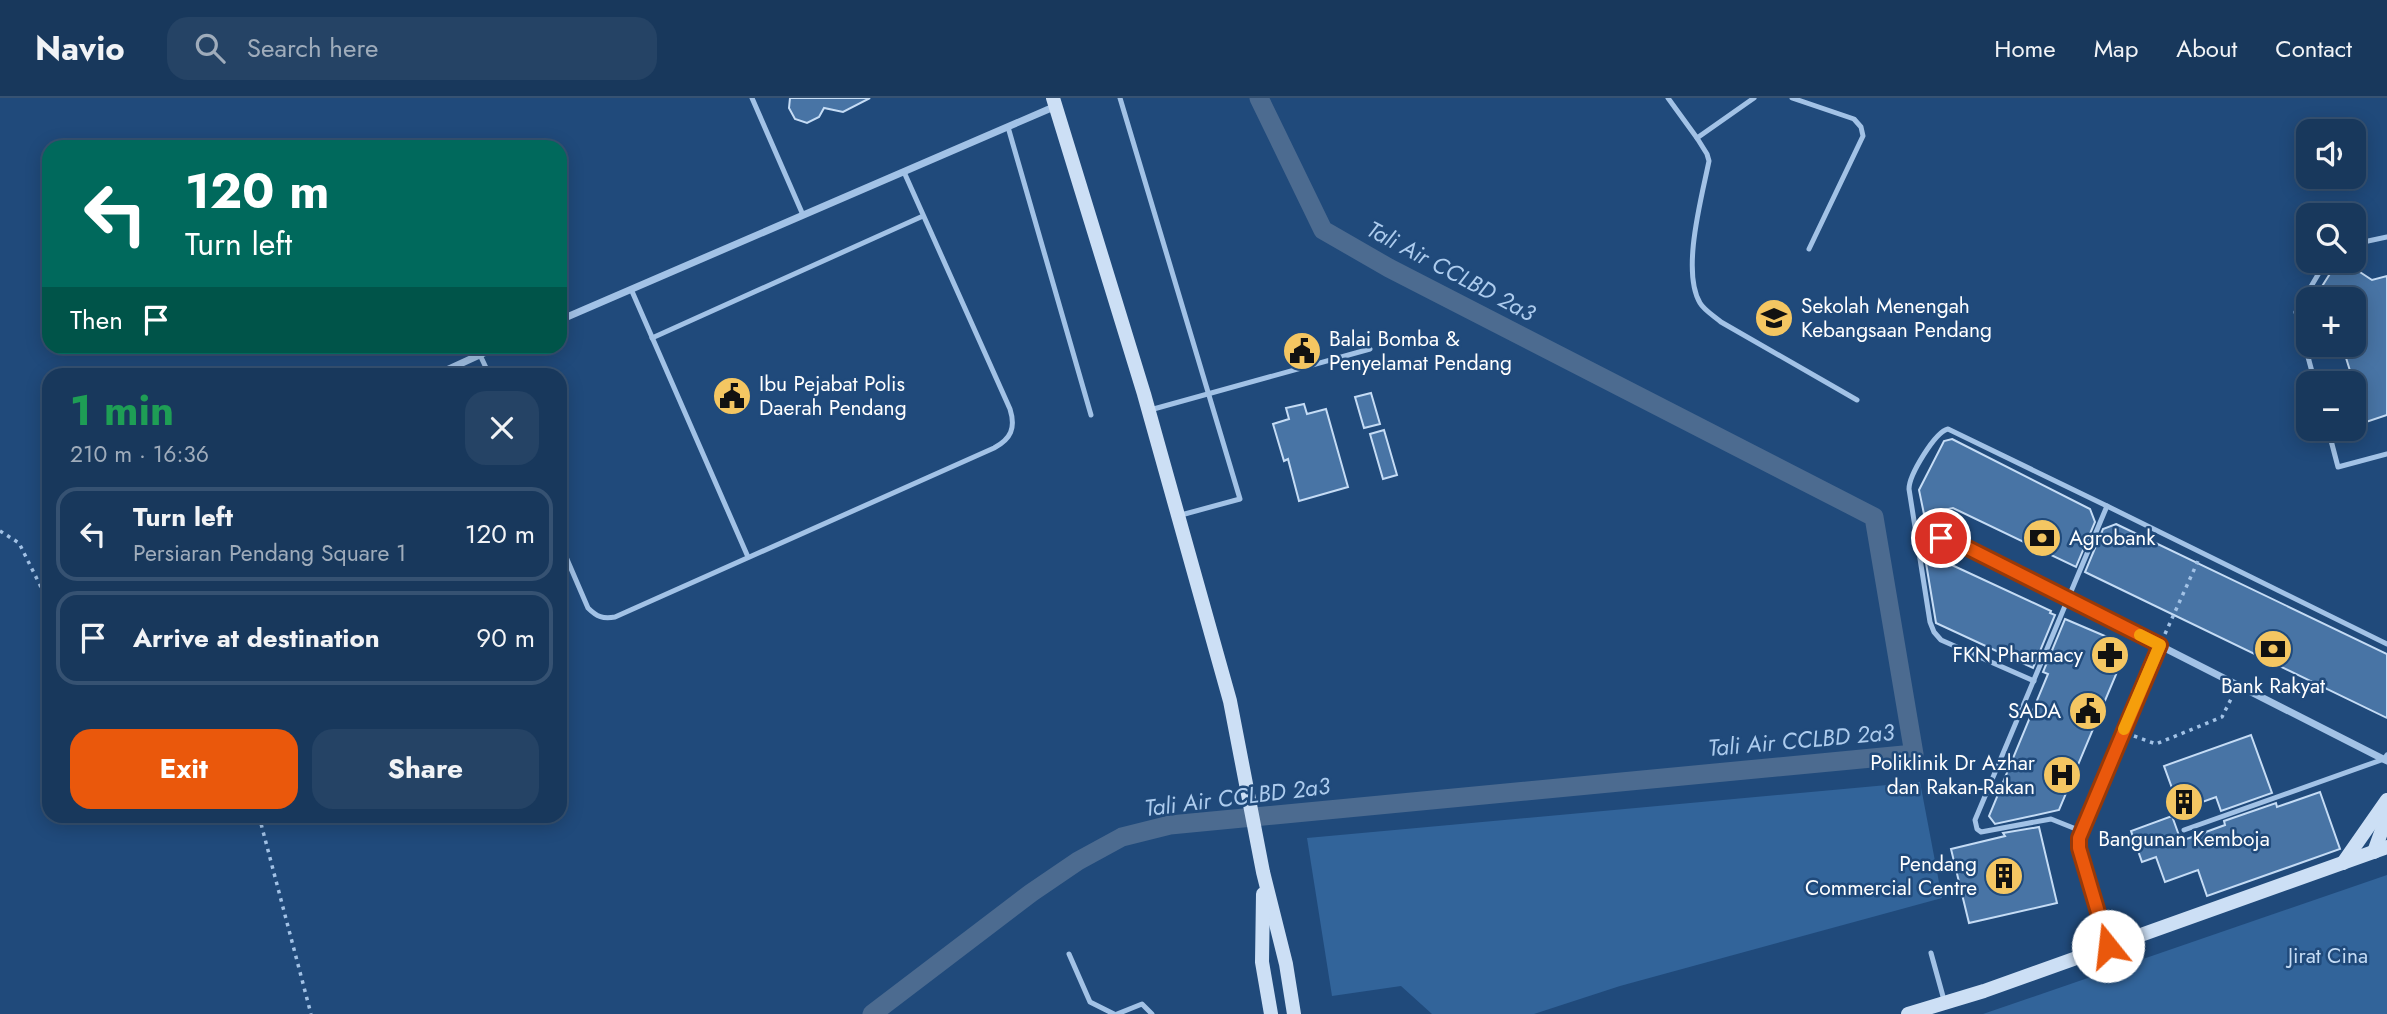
<!DOCTYPE html>
<meta charset="utf-8">
<style>
:root{--surface:#18385c;--page:#254365;--text:#f1f3f6;--muted:#9facbb;--line:#365272;--accent:#ea580c}
body{margin:0;font-family:Jost,sans-serif;background:var(--page);color:var(--text);height:100vh;display:flex;flex-direction:column;font-size:26px;white-space:nowrap}
*{box-sizing:border-box;margin:0}
p{font-size:23px;color:var(--muted)}
.icon{flex:none;width:38px;height:38px;fill:none;stroke:currentColor;stroke-width:2;stroke-linecap:round;stroke-linejoin:round}
.map{position:relative;flex:1;overflow:hidden}
.drawer{position:absolute;left:42px;top:270px;width:525px;height:455px;display:flex;flex-direction:column;background:var(--surface);border-radius:21px;box-shadow:0 4px 18px #0003,0 0 0 2px var(--line)}
.drawer>*{flex:none}
.top-card{position:absolute;left:42px;top:42px;width:525px;height:214px;border-radius:21px;box-shadow:0 4px 18px #0003,0 0 0 2px var(--line);background:#00695c;color:#fff;overflow:hidden}
.tools{position:absolute;left:2296px;top:21px;display:grid;gap:14px}
.tools a{display:grid;place-items:center;width:70px;height:70px;border-radius:14px;background:var(--surface);box-shadow:0 4px 18px #0003,0 0 0 2px var(--line);font-size:35px}
.pin{position:absolute;display:grid;place-items:center;width:60px;height:60px;color:#fff;margin:-30px;border:4px solid #fff;border-radius:50%;box-shadow:0 2px 7px #0007}
.me{position:absolute;width:77px;margin:-38px;rotate:344deg;stroke-linejoin:round;filter:drop-shadow(0 0 5px #0008)}
.turn{display:flex;align-items:center;gap:24px;height:147px;padding:0 28px;font-size:32px}
.turn .icon{width:91px;height:91px;stroke-width:2.5}
.turn b{display:block;font-size:49px;line-height:60px}
.then{display:flex;align-items:center;height:66px;padding:0 28px;background:#0003;gap:14px;font-size:26px}
.round{display:grid;place-items:center;flex:none;width:74px;height:74px;border-radius:21px;background:var(--page)}
.summary{display:flex;align-items:center;justify-content:space-between;height:119px;padding:0 28px}
h1{font-size:42px;font-weight:700;line-height:52px;color:#1e9e55}
.cta{display:flex;gap:14px;margin-top:auto;padding:14px 28px}
.cta a{flex:1;height:80px;border-radius:21px;background:var(--accent);color:#fff;font-size:28px;font-weight:700;line-height:80px;text-align:center}
.cta a+a{background:var(--page);color:var(--text)}
ul{padding:0;list-style:none}
li{display:flex;align-items:center;gap:21px;height:94px;margin:0 14px 10px;padding:0 14px;border:4px solid var(--line);border-radius:21px}
li div{flex:1}
li b{display:block;font-size:26px}
li em{font-style:normal}
header{display:flex;align-items:center;gap:42px;box-sizing:border-box;height:98px;padding:0 35px;background:var(--surface);border-bottom:2px solid var(--line)}
header strong{font-size:33px}
nav{display:flex;gap:38px;margin-inline-start:auto;font-size:24px}
.search{width:490px;height:63px;background:var(--page);display:flex;align-items:center;gap:18px;box-sizing:border-box;padding:0 24px;border-radius:21px;color:var(--muted);font-size:26px}
.map>svg:first-child{display:block}
</style>
<header>
<strong>Navio</strong>
<div class="search"><svg class="icon" aria-label="search" viewBox="0 0 24 24"><circle cx="10" cy="10" r="6"/><path d="M15 15l6 6"/></svg>Search here</div>
<nav><a>Home</a><a>Map</a><a>About</a><a>Contact</a></nav>
</header>
<div class="map">
<svg width="2387" height="916" viewBox="0 0 2387 916">
<rect width="100%" height="100%" fill="#204a7b"/>
<!-- green -->
<g fill="#32649a">
<path d="M 1920,684 L 1942,800 L 1620,888 L 1534,916 L 1432,916 L 1401,888 L 1332,898 L 1307,740 Z"/>
<path d="M 2387,777 L 2387,916 L 1983,916 Z"/>
</g>
<g fill="none" stroke-linecap="round" stroke-linejoin="round">
<!-- canal -->
<path stroke="#4c6b90" stroke-width="19" d="M 872,916 L 1031,795 L 1078,763 L 1122,739 L 1170,727 L 1914,656 L 1874,419 L 1389,170 L 1323,132 L 1259,0"/>
</g>
<!-- building -->
<g fill="#4874a5" stroke="#c5dcf5" stroke-width="2">
<path d="M 790,0 L 870,0 L 843,14 L 824,10 L 819,19 L 807,25 L 795,21 L 789,10 Z"/>
<path d="M 2338,163 L 2343,163 L 2372,182 L 2387,178 L 2387,317 L 2366,324 L 2342,247 L 2354,247 L 2354,201 L 2314,201 Z"/>
<path d="M 1371,295 L 1380,326 L 1364,330 L 1355,299 Z"/>
<path d="M 1304,306 L 1307,316 L 1326,311 L 1348,389 L 1299,403 L 1288,361 L 1284,363 L 1273,326 L 1289,321 L 1286,310 Z"/>
<path d="M 1384,332 L 1397,377 L 1383,381 L 1370,336 Z"/>
<path d="M 1952,341 L 2090,411 L 2095,424 L 2076,469 L 1953,410 L 1924,416 L 1919,392 L 1944,343 Z"/>
<path d="M 2116,426 L 2387,556 L 2387,620 L 2087,475 L 2085,474 L 2103,431 Z"/>
<path d="M 1941,462 L 2051,513 L 2050,515 L 2055,517 L 2033,570 L 1936,525 L 1926,465 Z"/>
<path d="M 2065,521 L 2112,541 L 2120,567 L 2059,712 L 1995,726 L 1989,718 L 2048,576 L 2043,574 Z"/>
<path d="M 2251,637 L 2272,695 L 2221,713 L 2216,699 L 2180,712 L 2164,668 Z"/>
<path d="M 2320,694 L 2340,751 L 2207,798 L 2198,772 L 2165,784 L 2156,759 L 2142,764 L 2131,733 L 2172,718 L 2181,743 L 2225,727 L 2224,723 L 2276,705 L 2277,709 Z"/>
<path d="M 2039,729 L 2057,805 L 1969,825 L 1951,751 L 2005,738 L 2003,735 Z"/>
</g>
<g fill="none" stroke-linecap="round" stroke-linejoin="round">
<!-- path -->
<g stroke="#a2c2e6" stroke-width="3.5" stroke-dasharray="3.5 5" stroke-linecap="butt">
<path d="M 0,433 L 19,445 L 49,505"/>
<path d="M 2165,536 L 2198,463"/>
<path d="M 2134,638 L 2156,646 L 2222,619 L 2232,599"/>
<path d="M 259,718 L 311,916"/>
</g>
<!-- lane -->
<g stroke="#a2c2e6" stroke-width="5">
<path d="M 752,0 L 803,117"/>
<path d="M 1120,0 L 1240,401 L 1181,417"/>
<path d="M 1668,0 L 1697,40 L 1754,0"/>
<path d="M 1792,0 L 1854,21 L 1861,29 L 1863,38 L 1809,151"/>
<path d="M 1008,29 L 1091,317"/>
<path d="M 1697,40 L 1707,56 L 1709,63 C 1702,98 1681,173 1700,205 C 1704,212 1714,218 1721,224 L 1857,302"/>
<path d="M 2354,146 L 2387,139"/>
<path d="M 631,191 L 748,459"/>
<path d="M 652,240 L 923,118"/>
<path d="M 480,257 L 489,276"/>
<path d="M 2315,285 L 2296,214 L 2326,163"/>
<path d="M 1150,312 L 1370,251"/>
<path d="M 2328,331 L 2338,369 L 2387,356"/>
<path d="M 560,445 L 588,510 C 597,519 603,521 615,519 L 994,350 C 1011,341 1016,330 1010,311 L 904,74"/>
<path d="M 2034,583 L 1941,542 L 1934,534 L 1930,524 L 1909,391 C 1909,377 1935,334 1948,331 L 2107,408"/>
<path d="M 2184,732 L 2384,661 L 2387,657"/>
<path d="M 2081,733 L 2051,721 L 1981,734 L 1977,731 L 1975,722 L 2107,408 L 2387,546"/>
<path d="M 1931,855 L 1944,902"/>
<path d="M 1069,856 L 1090,904 L 1114,916"/>
<path d="M 1117,916 L 1142,906 L 1152,916"/>
</g>
<!-- street -->
<g stroke="#a2c2e6" stroke-width="7">
<path d="M 560,222 L 1056,8"/>
<path d="M 438,276 L 499,248"/>
<path d="M 1918,444 L 1941,440 L 1950,441 L 2387,663"/>
<path d="M 2108,848 L 2079,749 L 2079,740 L 2160,547"/>
</g>
<!-- secondary -->
<g stroke="#ccdff5" stroke-width="14">
<path d="M 1053,0 L 1144,296 L 1230,603 L 1263,774 L 1286,866 L 1294,916"/>
<path d="M 2374,754 L 2387,718"/>
<path d="M 2343,765 L 2387,702"/>
<path d="M 1263,796 L 1262,864 L 1271,916"/>
<path d="M 1908,916 L 1984,893 L 2387,749"/>
</g>
</g>
<g fill="none" stroke-linecap="round" stroke-linejoin="round">
<defs>
<path id="route" d="M 1941,440 L 1950,441 L 2160,547 L 2079,740 L 2079,750 L 2108,848"/>
</defs>
<!-- route casing -->
<use href="#route" stroke="#983908" stroke-width="18"/>
<!-- route -->
<use href="#route" stroke="#ea580c" stroke-width="12"/>
<!-- slow -->
<path stroke="#f59e0b" stroke-width="12" d="M 2124,631 L 2160,547 L 2140,537"/>
</g>
<!-- icons -->
<defs>
<symbol id="school-disc" viewBox="-11 -11 22 22"><circle r="9.5" fill="#f4c662" stroke="#204a7b"/><path d="M0-5L7-2L0 1L-7-2ZM-4 1L0 2.5L4 1V4Q0 6-4 4Z" fill="#111"/></symbol>
<symbol id="civic-disc" viewBox="-11 -11 22 22"><circle r="9.5" fill="#f4c662" stroke="#204a7b"/><path d="M-.6-6.5H3V-4.5H.6V-3L4-1V1h2V6H-6V1h2V-1L-.6-3ZM-1.2 2.5V6h2.4V2.5Z" fill="#111"/></symbol>
<symbol id="bank-disc" viewBox="-11 -11 22 22"><circle r="9.5" fill="#f4c662" stroke="#204a7b"/><path d="M-6-4H6V4H-6ZM0-2.3a2.3 2.3 0 1 0 0 4.6a2.3 2.3 0 1 0 0-4.6Z" fill="#111"/></symbol>
<symbol id="pharmacy-disc" viewBox="-11 -11 22 22"><circle r="9.5" fill="#f4c662" stroke="#204a7b"/><path d="M-2-6h4v4h4v4h-4v4h-4v-4h-4v-4h4Z" fill="#111"/></symbol>
<symbol id="hospital-disc" viewBox="-11 -11 22 22"><circle r="9.5" fill="#f4c662" stroke="#204a7b"/><path d="M-5-5h3v3.5h4V-5h3V5h-3V1.5h-4V5h-3Z" fill="#111"/></symbol>
<symbol id="building-disc" viewBox="-11 -11 22 22"><circle r="9.5" fill="#f4c662" stroke="#204a7b"/><path d="M-4-6H4V6H1V3H-1V6H-4ZM-2.5-4.3h1.7v1.8h-1.7ZM.8-4.3h1.7v1.8H.8ZM-2.5-1h1.7V.8h-1.7ZM.8-1h1.7V.8H.8Z" fill="#111"/></symbol>
</defs>
<g fill-rule="evenodd">
<use href="#school-disc" x="1752" y="198" width="44" height="44"/>
<use href="#civic-disc" x="1280" y="231" width="44" height="44"/>
<use href="#civic-disc" x="710" y="276" width="44" height="44"/>
<use href="#bank-disc" x="2020" y="418" width="44" height="44"/>
<use href="#bank-disc" x="2251" y="529" width="44" height="44"/>
<use href="#pharmacy-disc" x="2088" y="535" width="44" height="44"/>
<use href="#civic-disc" x="2066" y="591" width="44" height="44"/>
<use href="#hospital-disc" x="2040" y="655" width="44" height="44"/>
<use href="#building-disc" x="2162" y="682" width="44" height="44"/>
<use href="#building-disc" x="1982" y="756" width="44" height="44"/>
</g>
<g text-anchor="middle" dominant-baseline="central" stroke-width="5" stroke-linejoin="round" paint-order="stroke">
<!-- poi labels -->
<g font-size="21" fill="#fff" stroke="#204a7b" text-anchor="start">
<text x="1801" y="208">Sekolah Menengah<tspan x="1801" dy="24">Kebangsaan Pendang</tspan></text>
<text x="1329" y="241">Balai Bomba &amp;<tspan x="1329" dy="24">Penyelamat Pendang</tspan></text>
<text x="759" y="286">Ibu Pejabat Polis<tspan x="759" dy="24">Daerah Pendang</tspan></text>
<text x="2069" y="440">Agrobank</text>
<text x="2083" y="557" text-anchor="end">FKN Pharmacy</text>
<text x="2273" y="588" text-anchor="middle">Bank Rakyat</text>
<text x="2061" y="613" text-anchor="end">SADA</text>
<text x="2035" y="665" text-anchor="end">Poliklinik Dr Azhar<tspan x="2035" dy="24">dan Rakan-Rakan</tspan></text>
<text x="2184" y="741" text-anchor="middle">Bangunan Kemboja</text>
<text x="1977" y="766" text-anchor="end">Pendang<tspan x="1977" dy="24">Commercial Centre</tspan></text>
</g>
<!-- park labels -->
<g font-size="21" fill="#c5dcf5" stroke="#204a7b">
<text x="2328" y="858">Jirat Cina</text>
</g>
<!-- water labels -->
<g font-size="23" font-style="italic" fill="#adccee" stroke="#204a7b">
<text transform="translate(1451 173) rotate(28)">Tali Air CCLBD 2a3</text>
<text transform="translate(1801 642) rotate(-5)">Tali Air CCLBD 2a3</text>
<text transform="translate(1237 699) rotate(-7)">Tali Air CCLBD 2a3</text>
</g>
</g>
</svg>
<div class="tools">
<a><svg class="icon" aria-label="sound" viewBox="0 0 24 24"><path d="M4 9h4l5-4v14l-5-4H4zM17 9q2 3 0 6"/></svg></a>
<a><svg class="icon" aria-label="search" viewBox="0 0 24 24"><circle cx="10" cy="10" r="6"/><path d="M15 15l6 6"/></svg></a>
<a>+</a>
<a>−</a>
</div>
<div class="pin" style="left:1941px;top:440px;background:#d93025"><svg class="icon" aria-label="arrive" viewBox="0 0 24 24"><path d="M6 21V4h12l-3 4 3 4H6"/></svg></div>
<svg class="me" style="left:2108px;top:848px" viewBox="-20 -20 40 40"><circle r="19" fill="#fff"/><path d="M0-13L10 11 0 6-10 11z" fill="#ea580c"/></svg>
<div class="top-card">
<div class="turn"><svg class="icon" aria-label="left" viewBox="0 0 24 24"><path d="M17 20v-9H6M10 6l-5 5 5 5"/></svg><div><b>120 m</b>Turn left</div></div>
<div class="then">Then<svg class="icon" aria-label="arrive" viewBox="0 0 24 24"><path d="M6 21V4h12l-3 4 3 4H6"/></svg></div>
</div>
<section class="drawer">
<div class="summary"><div><h1>1 min</h1><p>210 m · 16:36</p></div><a class="round"><svg class="icon" aria-label="close" viewBox="0 0 24 24"><path d="M6 6l12 12M18 6L6 18"/></svg></a></div>
<ul>
<li><svg class="icon" aria-label="left" viewBox="0 0 24 24"><path d="M17 20v-9H6M10 6l-5 5 5 5"/></svg><div><b>Turn left</b><p>Persiaran Pendang Square 1</p></div><em>120 m</em></li>
<li><svg class="icon" aria-label="arrive" viewBox="0 0 24 24"><path d="M6 21V4h12l-3 4 3 4H6"/></svg><div><b>Arrive at destination</b></div><em>90 m</em></li>
</ul>
<div class="cta"><a>Exit</a><a>Share</a></div>
</section>
</div>
